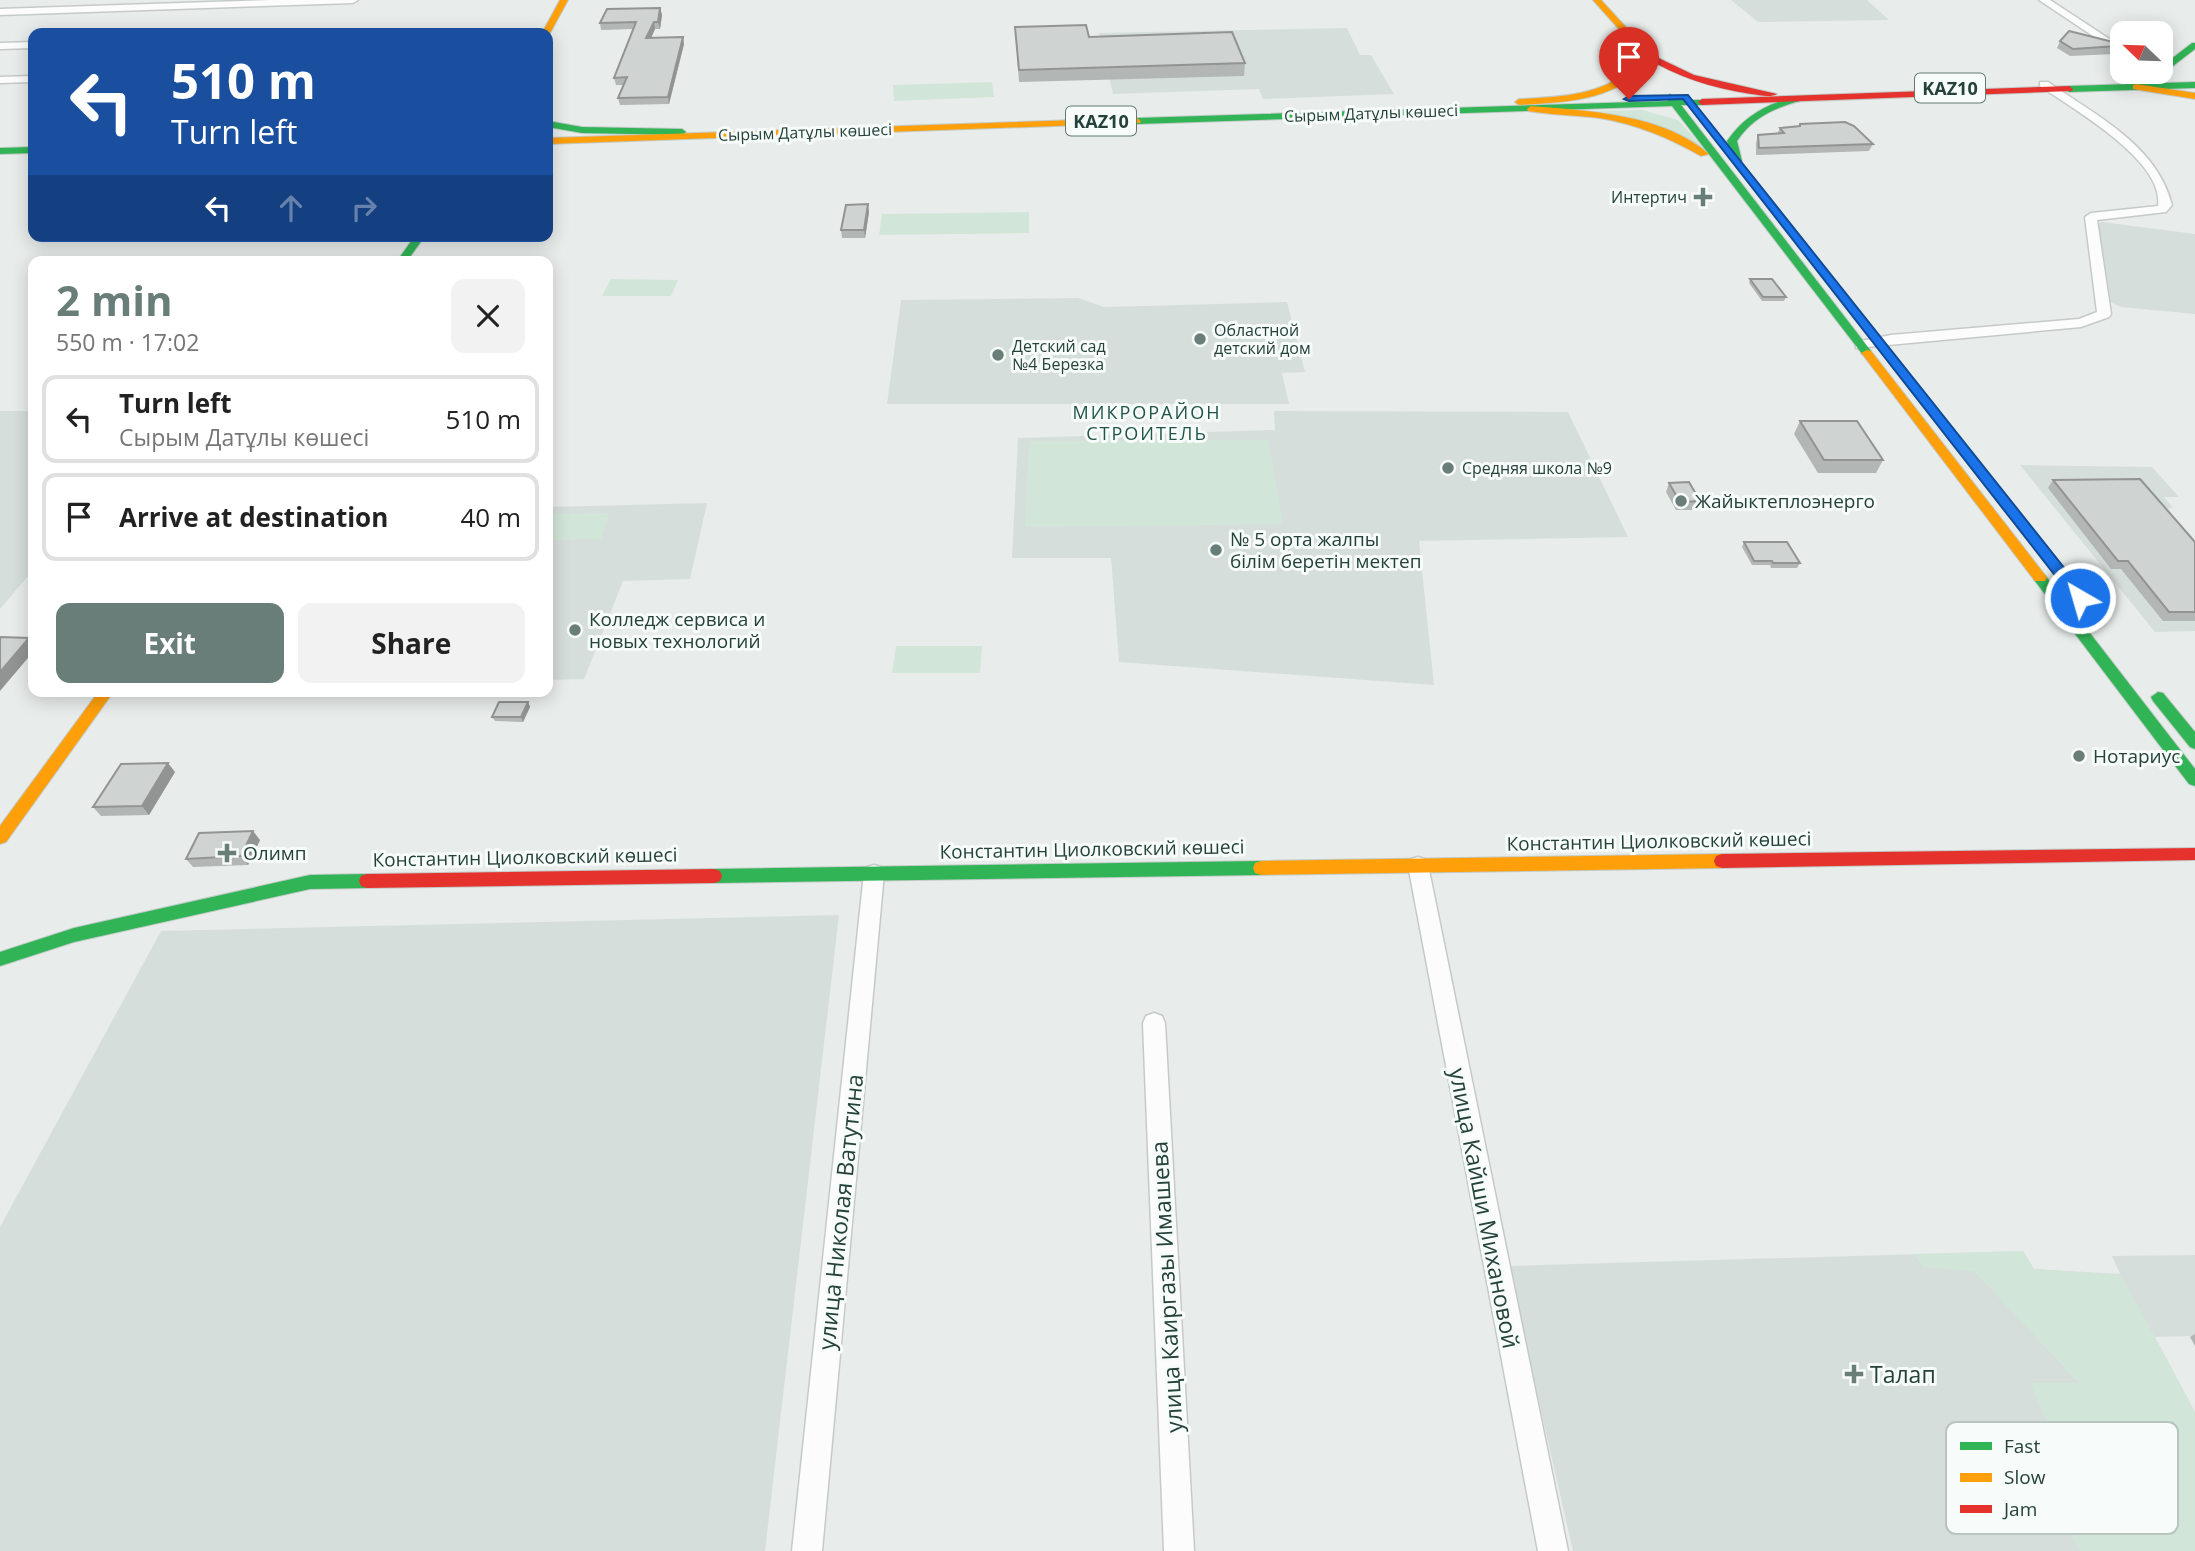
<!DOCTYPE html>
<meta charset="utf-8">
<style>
:root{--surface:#fff;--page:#f2f2f2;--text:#222;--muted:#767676;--line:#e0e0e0;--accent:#697e78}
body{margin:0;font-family:"Open Sans",sans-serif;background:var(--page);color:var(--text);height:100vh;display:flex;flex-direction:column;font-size:26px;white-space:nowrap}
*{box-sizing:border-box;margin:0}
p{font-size:23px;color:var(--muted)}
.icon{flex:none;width:38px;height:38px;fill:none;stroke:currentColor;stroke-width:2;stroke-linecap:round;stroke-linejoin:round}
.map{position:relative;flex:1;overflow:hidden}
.side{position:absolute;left:28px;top:256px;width:525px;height:441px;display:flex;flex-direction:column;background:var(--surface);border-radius:14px;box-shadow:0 4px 18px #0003}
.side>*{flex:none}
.banner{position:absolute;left:28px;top:28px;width:525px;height:214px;border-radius:14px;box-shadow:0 4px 18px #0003;background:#1a4fa0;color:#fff;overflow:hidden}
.needle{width:46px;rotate:293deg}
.buttons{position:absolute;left:2110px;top:21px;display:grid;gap:14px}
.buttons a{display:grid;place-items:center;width:63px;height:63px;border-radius:14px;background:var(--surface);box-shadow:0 4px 18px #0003;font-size:35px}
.pin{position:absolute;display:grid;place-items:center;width:60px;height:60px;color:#fff;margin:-72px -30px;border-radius:50% 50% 50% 0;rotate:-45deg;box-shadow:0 0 7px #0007}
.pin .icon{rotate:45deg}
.me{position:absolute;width:77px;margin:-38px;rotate:322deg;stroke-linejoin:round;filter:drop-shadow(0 0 5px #0008)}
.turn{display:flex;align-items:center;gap:24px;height:147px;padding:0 28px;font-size:32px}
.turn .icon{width:91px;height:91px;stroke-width:2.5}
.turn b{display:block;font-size:49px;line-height:60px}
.lanes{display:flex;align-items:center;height:66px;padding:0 28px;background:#0003;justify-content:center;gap:35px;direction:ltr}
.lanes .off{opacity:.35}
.round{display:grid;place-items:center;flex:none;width:74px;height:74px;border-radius:14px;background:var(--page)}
.headline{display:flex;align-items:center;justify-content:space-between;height:119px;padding:0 28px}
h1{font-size:42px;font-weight:700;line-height:52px;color:var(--accent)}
.action{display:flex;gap:14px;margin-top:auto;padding:14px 28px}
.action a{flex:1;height:80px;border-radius:14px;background:var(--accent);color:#fff;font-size:28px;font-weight:700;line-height:80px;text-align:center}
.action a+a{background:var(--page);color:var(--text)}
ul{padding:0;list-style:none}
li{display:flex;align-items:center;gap:21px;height:88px;margin:0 14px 10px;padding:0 14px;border:4px solid var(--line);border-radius:14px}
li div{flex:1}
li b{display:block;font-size:26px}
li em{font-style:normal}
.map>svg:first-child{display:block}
</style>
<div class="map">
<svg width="2195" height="1551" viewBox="0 0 2195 1551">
<rect width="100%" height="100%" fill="#e8edeb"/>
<!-- built -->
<g fill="#d6dedb">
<path d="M 1731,0 L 1867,0 L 1889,20 L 1758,22 Z"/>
<path d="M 1347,28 L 1360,55 L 1371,55 L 1394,94 L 1263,99 L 1259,89 L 1113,94 L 1099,33 Z"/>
<path d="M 2102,222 L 2195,234 L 2195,314 L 2121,307 L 2110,302 L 2096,224 Z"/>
<path d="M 1078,298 L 1104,307 L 1287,302 L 1305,372 L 1282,373 L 1289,404 L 887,404 L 901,300 Z"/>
<path d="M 0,411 L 33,411 L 33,570 L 0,609 Z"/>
<path d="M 1274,411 L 1568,412 L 1628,537 L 1419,541 L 1434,685 L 1119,662 L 1111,558 L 1012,558 L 1018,438 L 1275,430 Z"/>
<path d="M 2020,465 L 2152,467 L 2179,497 L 2164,497 L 2173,508 L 2165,509 L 2195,547 L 2195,631 L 2155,632 Z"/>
<path d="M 707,503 L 690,579 L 623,581 L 584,679 L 548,680 L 548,507 Z"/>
<path d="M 839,915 L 765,1551 L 0,1551 L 0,1227 L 161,931 Z"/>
<path d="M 2023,1251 L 2034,1269 L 2120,1274 L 2112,1256 L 2195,1255 L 2195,1336 L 2155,1337 L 2195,1412 L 2195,1551 L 1573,1551 L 1508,1266 Z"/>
</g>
<!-- green -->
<g fill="#d1e6d8">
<path d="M 992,82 L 994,97 L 894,101 L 893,85 Z"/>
<path d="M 1642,110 L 1678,120 L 1707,152 L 1695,143 L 1588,111 Z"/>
<path d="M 1029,212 L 1029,233 L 879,235 L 882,214 Z"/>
<path d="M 611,279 L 678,280 L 671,296 L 602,296 Z"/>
<path d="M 1268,440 L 1283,524 L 1025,527 L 1029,441 Z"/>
<path d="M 610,513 L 601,539 L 548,540 L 548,514 Z"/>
<path d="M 896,646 L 982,646 L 980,673 L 892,673 Z"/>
<path d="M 2023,1251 L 2034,1269 L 2121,1275 L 2195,1412 L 2195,1551 L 2079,1551 L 2035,1454 L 2051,1430 L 2030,1383 L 2079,1383 L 1974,1271 L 1923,1267 L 1913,1254 Z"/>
</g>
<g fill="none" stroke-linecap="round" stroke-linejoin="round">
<defs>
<g id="street">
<path d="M 271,0 L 358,0 L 353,3 L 0,15 L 0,9 Z"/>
<path d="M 2039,0 L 2050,0 L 2123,48 L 2123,56 Z"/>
<path d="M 33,42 L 33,48 L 0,49 L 0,43 Z"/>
<path d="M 33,76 L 33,82 L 0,83 L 0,77 Z"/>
<path d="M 2040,82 L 2048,82 C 2095,115 2157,145 2172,205 L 2166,212 L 2097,220 L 2111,314 L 2109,317 L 2081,327 L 1856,348 L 1856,342 L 1891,335 L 2079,319 L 2097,312 L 2085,217 L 2091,213 L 2158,206 C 2165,161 2073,109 2040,86 Z"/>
<path d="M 1418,857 L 1425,859 L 1428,865 L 1568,1551 L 1538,1551 L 1408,865 L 1411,859 Z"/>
<path d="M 874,865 L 881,867 L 884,873 L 822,1551 L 792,1551 L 864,873 L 867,867 Z"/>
<path d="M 1154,1013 L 1162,1016 L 1165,1023 L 1194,1551 L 1164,1551 L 1143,1023 L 1146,1016 Z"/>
</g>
<g id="fast">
<path d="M 2192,43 L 2195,43 L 2195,49 L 2164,73 L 2158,73 L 2161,72 L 2161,67 Z"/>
<path d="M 2195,82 L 2195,88 L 2069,92 L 2065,89 L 2069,86 Z"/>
<path d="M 1670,94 L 1677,100 L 1705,100 L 1706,102 L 1702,105 L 1681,105 L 1871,351 L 1871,355 L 1863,355 L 1672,106 L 1137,124 L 1133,121 L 1137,118 L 1668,101 L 1666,97 Z"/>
<path d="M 1797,96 L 1801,99 L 1800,101 C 1774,108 1752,118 1737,141 L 1742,161 L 1734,163 L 1727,141 C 1745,115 1767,104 1797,96 Z"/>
<path d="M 548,121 L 582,127 L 682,129 L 686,132 L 682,135 L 582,133 L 548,127 Z"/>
<path d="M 33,147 L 33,153 L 0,154 L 0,148 Z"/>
<path d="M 415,236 L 425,236 L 407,261 L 397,261 Z"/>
<path d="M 2040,574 L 2045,575 L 2195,769 L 2195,786 L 2189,784 L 2035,581 L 2033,578 L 2035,575 Z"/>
<path d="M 2158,692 L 2163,693 L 2195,732 L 2195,749 L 2190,747 L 2153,701 L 2151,697 Z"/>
<path d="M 1261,861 L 1267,863 L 1269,868 L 1267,873 L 1261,875 L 714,883 L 708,881 L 706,876 L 708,871 L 714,869 Z"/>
<path d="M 367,874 L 373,876 L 375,881 L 373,886 L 367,888 L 310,889 L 74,942 L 0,966 L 0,952 L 74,928 L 310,875 Z"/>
</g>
<g id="slow">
<path d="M 560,0 L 568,0 L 549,35 L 542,33 Z"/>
<path d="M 1593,0 L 1601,0 L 1657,61 L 1657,65 L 1651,65 Z"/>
<path d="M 1632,52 L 1636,54 L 1639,71 C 1608,102 1560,102 1519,105 L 1515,102 L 1519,99 C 1559,97 1598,96 1631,70 L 1628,54 Z"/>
<path d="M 2136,84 L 2195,93 L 2195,99 L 2133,89 L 2133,85 Z"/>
<path d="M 1531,106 C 1589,111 1663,114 1709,154 L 1701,156 C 1668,137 1636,124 1599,118 C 1575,115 1551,115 1528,111 L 1527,109 Z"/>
<path d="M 1137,118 L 1141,121 L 1140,123 L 548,144 L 548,138 Z"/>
<path d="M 1867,350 L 1871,351 L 2045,575 L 2047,578 L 2045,581 L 2035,581 L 1863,355 L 1861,353 Z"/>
<path d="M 99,691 L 114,691 L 6,842 L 0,844 L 0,826 Z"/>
<path d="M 1722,854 L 1728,856 L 1730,861 L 1728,866 L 1722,868 L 1261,875 L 1255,873 L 1253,868 L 1255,863 L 1261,861 Z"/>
</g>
<g id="jam">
<path d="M 1646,52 L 1694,75 L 1777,94 C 1770,98 1760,95 1751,94 C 1712,88 1677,77 1643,56 Z"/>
<path d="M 2069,86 L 2073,89 L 2072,91 L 1702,105 L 1698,102 L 1702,99 Z"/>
<path d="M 2195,848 L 2195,860 L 1722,868 L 1716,866 L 1714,861 L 1716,856 L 1722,854 Z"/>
<path d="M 714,869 L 720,871 L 722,876 L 720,881 L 714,883 L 367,888 L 361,886 L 359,881 L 361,876 L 367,874 Z"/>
</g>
</defs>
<!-- street casing -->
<use href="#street" stroke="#c5cac8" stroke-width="3"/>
<!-- fast casing -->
<use href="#fast" stroke="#c3cbc8" stroke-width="2"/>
<!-- slow casing -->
<use href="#slow" stroke="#c3cbc8" stroke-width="2"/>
<!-- jam casing -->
<use href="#jam" stroke="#c3cbc8" stroke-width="2"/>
<!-- street -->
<use href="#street" fill="#fcfcfc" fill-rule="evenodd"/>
<!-- fast -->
<use href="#fast" fill="#30b455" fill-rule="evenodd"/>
<!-- slow -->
<use href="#slow" fill="#ff9f0a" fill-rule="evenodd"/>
<!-- jam -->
<use href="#jam" fill="#e5322d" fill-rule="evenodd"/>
</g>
<!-- wall -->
<g fill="#b2b6b5">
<path d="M 660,8 L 662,15 L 660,29 L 655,29 L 651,38 L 683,37 L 684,44 L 669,104 L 620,105 L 618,98 L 624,85 L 616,85 L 614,78 L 633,29 L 601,30 L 600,23 Z"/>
<path d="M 1015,27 L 1089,37 L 1245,63 L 1244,76 L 1019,82 Z"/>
<path d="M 2060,41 L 2118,46 L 2115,54 L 2070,56 L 2057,48 Z"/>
<path d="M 1800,124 L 1873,144 L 1869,151 L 1756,155 L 1756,143 L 1758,135 L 1777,134 L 1780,128 L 1799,126 Z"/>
<path d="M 869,212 L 865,238 L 842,238 L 841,230 Z"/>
<path d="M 1750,279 L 1786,297 L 1784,301 L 1762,301 L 1749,283 Z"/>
<path d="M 1800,421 L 1883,460 L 1876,473 L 1818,473 L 1794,434 Z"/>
<path d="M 2053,480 L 2195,542 L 2195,621 L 2163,621 L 2121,569 L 2111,569 L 2048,488 Z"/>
<path d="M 1669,483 L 1700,501 L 1697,510 L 1676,510 L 1666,492 Z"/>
<path d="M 1744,542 L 1800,563 L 1797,568 L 1771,568 L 1770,565 L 1752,565 L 1742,547 Z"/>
<path d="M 528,702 L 530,707 L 523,722 L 495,721 L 492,717 Z"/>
<path d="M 175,772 L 149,815 L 101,816 L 93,807 Z"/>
<path d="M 260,840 L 248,865 L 193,867 L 186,859 Z"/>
<path d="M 2195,1334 L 2195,1346 L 2190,1337 Z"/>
</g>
<!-- shaded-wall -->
<g fill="#919493">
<path d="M 660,8 L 662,15 L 660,29 L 658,22 Z"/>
<path d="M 654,22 L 655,29 L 648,45 L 646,38 Z"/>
<path d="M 683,37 L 684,44 L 669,104 L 668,97 Z"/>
<path d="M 868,204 L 869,212 L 865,238 L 864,230 Z"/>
<path d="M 29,638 L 33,643 L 33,652 L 0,691 L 0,672 Z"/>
<path d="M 528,702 L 530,707 L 523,722 L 521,717 Z"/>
<path d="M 168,763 L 175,772 L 149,815 L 142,806 Z"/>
<path d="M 253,831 L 260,840 L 248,865 L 241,856 Z"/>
</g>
<!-- building -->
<g fill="#cfd4d2" stroke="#919493" stroke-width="2">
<path d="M 660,8 L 658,22 L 654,22 L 646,38 L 683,37 L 668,97 L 618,98 L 627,77 L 614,78 L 636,22 L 600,23 L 607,9 Z"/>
<path d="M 1086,25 L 1089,37 L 1232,32 L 1245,63 L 1019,70 L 1015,27 Z"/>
<path d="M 2069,31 L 2109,41 L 2118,46 L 2073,49 L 2060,41 Z"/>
<path d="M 1845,122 L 1854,126 L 1873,144 L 1759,148 L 1758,135 L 1784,133 L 1780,128 L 1800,126 L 1800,124 Z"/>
<path d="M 868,204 L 864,230 L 841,230 L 846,205 Z"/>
<path d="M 1750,279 L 1772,279 L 1786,297 L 1763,297 Z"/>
<path d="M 1800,421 L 1857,421 L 1883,460 L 1824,460 Z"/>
<path d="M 2140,479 L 2195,542 L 2195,612 L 2169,612 L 2128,561 L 2118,561 L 2053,480 Z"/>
<path d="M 1689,482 L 1700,501 L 1680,502 L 1669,483 Z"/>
<path d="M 1744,542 L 1787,542 L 1800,563 L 1773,563 L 1772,561 L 1754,561 Z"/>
<path d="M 0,637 L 29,638 L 0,672 Z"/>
<path d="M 499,702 L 528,702 L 521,717 L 492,717 Z"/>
<path d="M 168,763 L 142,806 L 93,807 L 121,764 Z"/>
<path d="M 253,831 L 241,856 L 186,859 L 199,833 Z"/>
</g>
<!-- route -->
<path fill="#1a73e8" stroke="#114b97" stroke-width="2" d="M 1688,95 L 2085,594 L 2085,601 L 2075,601 L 1683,99 L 1629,101 L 1624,99 L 1629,96 Z"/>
<!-- markers -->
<g fill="#697e78" stroke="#f7fbf9" stroke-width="2.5">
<path d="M1699.5 186.5h7v7h7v7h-7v7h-7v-7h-7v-7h7z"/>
<circle cx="1200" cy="339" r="7"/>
<circle cx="998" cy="355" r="7"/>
<circle cx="1448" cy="468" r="7"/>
<circle cx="1681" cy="501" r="7"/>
<circle cx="1216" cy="550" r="7"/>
<circle cx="575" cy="630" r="7"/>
<circle cx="2079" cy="756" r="7"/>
<path d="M223.5 842.5h7v7h7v7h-7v7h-7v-7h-7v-7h7z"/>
<path d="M1850.5 1363.5h7v7h7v7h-7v7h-7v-7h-7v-7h7z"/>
</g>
<g text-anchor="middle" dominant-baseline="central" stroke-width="6" stroke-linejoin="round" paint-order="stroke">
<!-- far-street labels -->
<g font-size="16" fill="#24423a" stroke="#f7fbf9">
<text transform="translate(1371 113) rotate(-2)">Сырым Датұлы көшесі</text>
<text transform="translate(805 132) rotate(-2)">Сырым Датұлы көшесі</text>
</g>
<!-- far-poi labels -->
<g font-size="16" fill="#24423a" stroke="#f7fbf9" text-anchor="start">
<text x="1687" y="197" text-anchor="end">Интертич</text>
<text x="1214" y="330">Областной<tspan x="1214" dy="18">детский дом</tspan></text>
<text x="1012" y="346">Детский сад<tspan x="1012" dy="18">№4 Березка</tspan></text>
<text x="1462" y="468">Средняя школа №9</text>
</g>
<!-- shield labels -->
<g fill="#f7fbf9" stroke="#637a73" stroke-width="2">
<rect x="1915" y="73.5" width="70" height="29" rx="5"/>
<rect x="1066" y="106.5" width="70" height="29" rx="5"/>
</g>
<g font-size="18" font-weight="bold" fill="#24423a">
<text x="1950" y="88">KAZ10</text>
<text x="1101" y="121">KAZ10</text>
</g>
<!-- far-neighbourhood labels -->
<g font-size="18" letter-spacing="2" fill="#1f5548" stroke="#f7fbf9">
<text x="1147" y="412">МИКРОРАЙОН<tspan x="1147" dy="21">СТРОИТЕЛЬ</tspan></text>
</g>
<!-- poi labels -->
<g font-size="19" fill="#24423a" stroke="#f7fbf9" text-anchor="start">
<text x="1695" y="501">Жайыктеплоэнерго</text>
<text x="1230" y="539">№ 5 орта жалпы<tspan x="1230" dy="22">білім беретін мектеп</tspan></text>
<text x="589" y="619">Колледж сервиса и<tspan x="589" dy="22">новых технологий</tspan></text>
<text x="2093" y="756">Нотариус</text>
<text x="243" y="853">Олимп</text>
</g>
<!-- street labels -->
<g font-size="19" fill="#24423a" stroke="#f7fbf9">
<text transform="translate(1659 841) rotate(-1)">Константин Циолковский көшесі</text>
<text transform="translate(1092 849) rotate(-1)">Константин Циолковский көшесі</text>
<text transform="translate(525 857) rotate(-1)">Константин Циолковский көшесі</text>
</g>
<!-- near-street labels -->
<g font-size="23" fill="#24423a" stroke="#f7fbf9">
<text transform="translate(1485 1208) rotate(79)">улица Кайши Михановой</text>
<text transform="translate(840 1212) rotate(-84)">улица Николая Ватутина</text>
<text transform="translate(1166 1287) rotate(-93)">улица Каиргазы Имашева</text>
</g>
<!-- near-poi labels -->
<g font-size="23" fill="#24423a" stroke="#f7fbf9" text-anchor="start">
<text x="1870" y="1374">Талап</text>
</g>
</g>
<!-- legend -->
<rect x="1946" y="1422" width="232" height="112" rx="10" fill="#f7fbf9" stroke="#b8c4c0" stroke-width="2"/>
<rect x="1960" y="1442" width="32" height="8" fill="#30b455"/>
<rect x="1960" y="1473" width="32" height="9" fill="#ff9f0a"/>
<rect x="1960" y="1505" width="32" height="8" fill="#e5322d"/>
<g font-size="19" fill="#24423a">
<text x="2004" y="1453">Fast</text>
<text x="2004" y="1484">Slow</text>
<text x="2004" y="1516">Jam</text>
</g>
</svg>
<div class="buttons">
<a><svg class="needle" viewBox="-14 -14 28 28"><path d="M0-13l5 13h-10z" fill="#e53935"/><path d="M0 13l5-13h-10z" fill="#767676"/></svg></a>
</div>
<div class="pin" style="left:1629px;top:99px;background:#d93025"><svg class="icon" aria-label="arrive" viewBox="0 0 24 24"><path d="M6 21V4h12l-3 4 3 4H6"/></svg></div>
<svg class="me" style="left:2080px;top:598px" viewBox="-20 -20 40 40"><circle r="17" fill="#1a73e8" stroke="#fff" stroke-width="3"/><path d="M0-11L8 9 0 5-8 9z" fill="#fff"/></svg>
<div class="banner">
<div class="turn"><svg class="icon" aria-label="left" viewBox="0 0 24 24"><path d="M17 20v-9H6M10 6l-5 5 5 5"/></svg><div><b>510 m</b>Turn left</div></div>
<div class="lanes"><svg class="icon" aria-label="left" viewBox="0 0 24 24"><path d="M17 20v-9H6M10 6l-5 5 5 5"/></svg><svg class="icon off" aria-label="ahead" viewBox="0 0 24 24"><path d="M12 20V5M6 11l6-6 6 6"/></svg><svg class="icon off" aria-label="right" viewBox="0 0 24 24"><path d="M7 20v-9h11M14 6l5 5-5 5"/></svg></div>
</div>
<section class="side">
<div class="headline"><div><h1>2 min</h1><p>550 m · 17:02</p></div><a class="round"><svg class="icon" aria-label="close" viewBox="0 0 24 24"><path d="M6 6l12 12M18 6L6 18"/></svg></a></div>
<ul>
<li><svg class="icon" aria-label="left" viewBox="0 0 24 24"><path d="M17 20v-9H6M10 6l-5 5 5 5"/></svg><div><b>Turn left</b><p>Сырым Датұлы көшесі</p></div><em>510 m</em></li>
<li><svg class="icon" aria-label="arrive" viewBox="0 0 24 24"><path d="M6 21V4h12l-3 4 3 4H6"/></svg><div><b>Arrive at destination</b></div><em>40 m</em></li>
</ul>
<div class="action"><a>Exit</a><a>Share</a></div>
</section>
</div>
